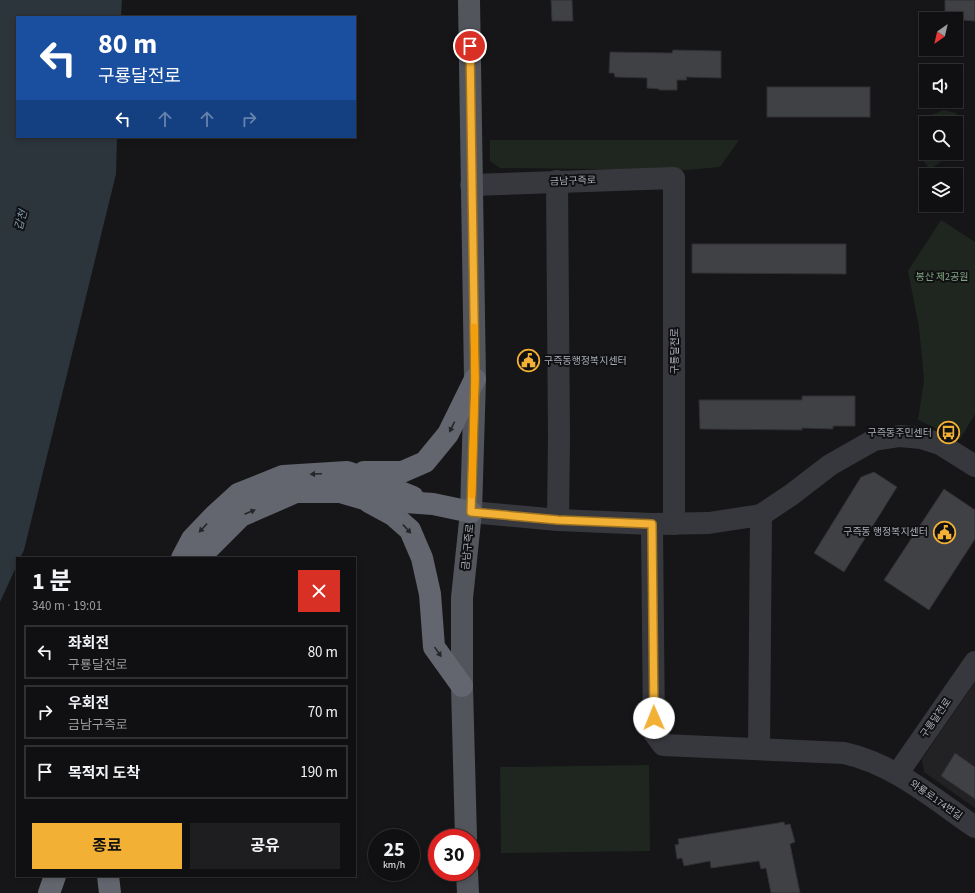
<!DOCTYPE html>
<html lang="ko">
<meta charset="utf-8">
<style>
:root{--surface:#101012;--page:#1e1e20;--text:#f1f3f6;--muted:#9c9d9f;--line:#303032;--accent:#f2b134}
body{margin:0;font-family:"Source Sans 3","Noto Sans KR",sans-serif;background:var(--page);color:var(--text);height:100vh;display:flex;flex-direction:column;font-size:15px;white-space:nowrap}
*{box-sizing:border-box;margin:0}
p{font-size:13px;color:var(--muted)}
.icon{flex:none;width:22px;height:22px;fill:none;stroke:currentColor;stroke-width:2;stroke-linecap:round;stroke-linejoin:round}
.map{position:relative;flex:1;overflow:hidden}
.panel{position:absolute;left:16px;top:557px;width:340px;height:320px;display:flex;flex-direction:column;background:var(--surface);border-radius:0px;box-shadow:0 2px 6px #0003,0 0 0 1px var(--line)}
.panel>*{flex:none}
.banner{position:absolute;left:16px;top:16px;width:340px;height:122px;border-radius:0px;box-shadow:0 2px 6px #0003,0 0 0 1px var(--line);background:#1a4fa0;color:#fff;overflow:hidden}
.needle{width:26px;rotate:214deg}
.controls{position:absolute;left:919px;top:12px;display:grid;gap:8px}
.controls a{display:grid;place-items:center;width:44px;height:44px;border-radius:0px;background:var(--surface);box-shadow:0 2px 6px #0003,0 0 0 1px var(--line);font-size:20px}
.speed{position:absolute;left:368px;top:829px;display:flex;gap:8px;font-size:20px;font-weight:700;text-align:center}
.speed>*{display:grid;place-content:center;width:52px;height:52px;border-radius:50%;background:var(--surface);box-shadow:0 2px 6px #0003,0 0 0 1px var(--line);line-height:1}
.speed small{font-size:10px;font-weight:400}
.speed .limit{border:6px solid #d22;background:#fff;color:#111}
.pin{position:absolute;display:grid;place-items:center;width:34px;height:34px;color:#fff;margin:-17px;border:2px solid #fff;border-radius:50%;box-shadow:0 1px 4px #0007}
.me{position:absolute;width:44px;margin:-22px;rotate:359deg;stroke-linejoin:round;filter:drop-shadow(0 0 3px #0008)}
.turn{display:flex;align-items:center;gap:14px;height:84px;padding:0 16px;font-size:18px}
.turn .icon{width:52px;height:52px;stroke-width:2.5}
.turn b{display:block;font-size:28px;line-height:34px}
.lanes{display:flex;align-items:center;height:38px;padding:0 16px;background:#0003;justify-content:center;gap:20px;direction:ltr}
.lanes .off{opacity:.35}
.round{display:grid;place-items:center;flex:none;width:42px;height:42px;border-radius:0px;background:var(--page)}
.head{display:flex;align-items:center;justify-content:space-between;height:68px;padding:0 16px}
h1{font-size:24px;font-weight:700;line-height:30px}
.primary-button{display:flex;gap:8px;margin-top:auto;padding:8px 16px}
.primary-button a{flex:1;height:46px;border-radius:0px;background:var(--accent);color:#111;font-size:16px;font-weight:700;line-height:46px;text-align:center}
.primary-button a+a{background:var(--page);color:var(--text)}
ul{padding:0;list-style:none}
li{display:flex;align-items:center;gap:12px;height:54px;margin:0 8px 6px;padding:0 8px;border:2px solid var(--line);border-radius:0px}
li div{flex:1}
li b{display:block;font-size:15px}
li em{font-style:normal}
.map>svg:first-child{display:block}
</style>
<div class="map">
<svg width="975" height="893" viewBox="0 0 975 893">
<rect width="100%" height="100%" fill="#161618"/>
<!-- built -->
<path fill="#222225" d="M 975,682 L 975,808 L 924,772 L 922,759 Z"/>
<!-- green -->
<g fill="#1e261f">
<path d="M 944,110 L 956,113 L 965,127 L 957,130 L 961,139 L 956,142 L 956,123 L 926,123 L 926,153 L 954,153 L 930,169 L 918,155 L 919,131 L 931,115 Z"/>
<path d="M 490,140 L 739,140 L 720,167 L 686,170 L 500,168 L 490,161 Z"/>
<path d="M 941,220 L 975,242 L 975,414 L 960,439 L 918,420 L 924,380 L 919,327 L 908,271 Z"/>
<path d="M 649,765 L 650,851 L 501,853 L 500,767 Z"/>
</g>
<!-- water -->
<path fill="#2c353c" d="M 0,0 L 122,0 L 121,17 L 17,17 L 17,137 L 117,137 L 116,174 L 24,550 L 20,558 L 17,558 L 17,565 L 0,602 Z"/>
<!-- building -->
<g fill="#404145" stroke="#303034">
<path d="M 551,0 L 572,0 L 573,21 L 552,21 Z"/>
<path d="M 945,0 L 975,0 L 975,21 L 945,19 Z"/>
<path d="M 673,50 L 721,51 L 721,78 L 686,77 L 687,80 L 677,80 L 677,90 L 659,90 L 659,89 L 647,88 L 647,78 L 615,77 L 614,73 L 609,73 L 610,52 L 672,53 Z"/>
<rect x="767" y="87" width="103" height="30"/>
<path d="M 692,244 L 846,244 L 846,274 L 692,273 Z"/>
<path d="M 802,396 L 855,396 L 855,426 L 833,426 L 833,429 L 802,428 L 802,430 L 700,429 L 699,400 L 802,400 Z"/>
<path d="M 874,472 L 897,487 L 844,572 L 814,553 L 861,477 Z"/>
<path d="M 944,489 L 975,510 L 975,539 L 929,610 L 884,580 Z"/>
<path d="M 955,753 L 975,767 L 975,799 L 941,776 Z"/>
<path d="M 784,822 L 785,825 L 790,824 L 795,842 L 790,844 L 800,893 L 771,893 L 766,868 L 761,869 L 759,861 L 711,868 L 710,861 L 684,866 L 682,858 L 677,859 L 675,845 L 679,844 L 678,839 Z"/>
</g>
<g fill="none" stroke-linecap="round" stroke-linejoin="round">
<!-- minor -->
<g stroke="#37383d" stroke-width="22">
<path d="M 557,181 L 559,438 L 558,520"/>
<path d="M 471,185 L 674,178 L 674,524"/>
<path d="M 471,512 L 558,520 L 652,524 L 709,523 L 761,515 L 791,495 L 830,465 L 874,440 L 900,436 L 921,438 L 940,444 L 975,466"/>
<path d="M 652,524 L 654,733 L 663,745 L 844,753 C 894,764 934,799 975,827"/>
<path d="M 759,749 L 761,515"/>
<path d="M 898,773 L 975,662"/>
</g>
<!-- major -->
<g stroke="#53555c" stroke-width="22">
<path d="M 466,838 L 462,686 L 462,598 L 471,512 L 475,379 L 469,0"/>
<path d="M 467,872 L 468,893"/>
</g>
<!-- highway -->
<g stroke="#63666e" stroke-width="22">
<path d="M 364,472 L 402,472 L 425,462 L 448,434 L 475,379"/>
<path d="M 369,502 L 393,515 L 410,530 L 422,558 L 430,594 L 434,647 L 462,686"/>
<path d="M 182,558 L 192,539 L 215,515 L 238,494 L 283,476 L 347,472 L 368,479 L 413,497"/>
<path d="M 202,558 L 207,550 L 241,516 L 296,492 L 340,492 L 364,499 L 433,504 L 471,512"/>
<path d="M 108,876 L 110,893"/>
<path d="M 49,893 L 55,876"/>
</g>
</g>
<!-- one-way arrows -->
<defs><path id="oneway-solid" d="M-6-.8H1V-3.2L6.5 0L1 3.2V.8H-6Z"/></defs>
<g fill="#26262a">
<use href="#oneway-solid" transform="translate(452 427) rotate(116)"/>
<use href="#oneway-solid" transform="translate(316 474) rotate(177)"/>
<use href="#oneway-solid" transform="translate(250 512) rotate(-23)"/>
<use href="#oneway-solid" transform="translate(203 528) rotate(133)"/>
<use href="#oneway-solid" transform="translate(407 529) rotate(47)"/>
<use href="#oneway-solid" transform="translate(438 652) rotate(55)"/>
</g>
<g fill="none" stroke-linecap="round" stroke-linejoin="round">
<defs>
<path id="route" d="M 470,46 L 475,379 L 471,512 L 558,520 L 652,524 L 654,718"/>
</defs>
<!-- route casing -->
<use href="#route" stroke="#9d7322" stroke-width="10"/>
<!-- route -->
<use href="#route" stroke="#f2b134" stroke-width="7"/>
<!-- slow -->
<path stroke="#f59e0b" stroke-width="7" d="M 472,495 L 475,379 L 474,327"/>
</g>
<!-- icons -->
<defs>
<symbol id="civic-ring" viewBox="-11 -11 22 22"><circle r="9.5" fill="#111113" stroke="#f2b134" stroke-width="1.5"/><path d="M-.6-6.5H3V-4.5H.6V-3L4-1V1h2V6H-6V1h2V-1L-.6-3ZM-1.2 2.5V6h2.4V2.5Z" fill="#f2b134"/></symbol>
<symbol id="bus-ring" viewBox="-11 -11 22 22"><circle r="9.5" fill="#111113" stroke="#f2b134" stroke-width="1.5"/><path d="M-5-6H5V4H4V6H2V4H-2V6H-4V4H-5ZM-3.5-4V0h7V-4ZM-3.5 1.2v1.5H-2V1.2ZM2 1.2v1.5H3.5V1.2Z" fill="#f2b134"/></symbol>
</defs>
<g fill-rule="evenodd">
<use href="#civic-ring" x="516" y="348" width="25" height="25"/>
<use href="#bus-ring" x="936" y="420" width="25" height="25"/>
<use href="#civic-ring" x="932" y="520" width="25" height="25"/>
</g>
<g text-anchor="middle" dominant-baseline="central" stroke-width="4" stroke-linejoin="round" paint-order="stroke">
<!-- street labels -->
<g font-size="10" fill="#a8adb8" stroke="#111113">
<text transform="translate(573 181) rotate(-2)">금남구즉로</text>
<text transform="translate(675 351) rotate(-90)">구룡달전로</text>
<text transform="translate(468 547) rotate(-84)">금남구즉로</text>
<text transform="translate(936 718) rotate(-55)">구룡달전로</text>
<text transform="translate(936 800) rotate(35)">와룡로174번길</text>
</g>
<!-- park labels -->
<g font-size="10" fill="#7fa381" stroke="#111113">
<text x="942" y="277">봉산 제2공원</text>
</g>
<!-- poi labels -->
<g font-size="10" fill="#a8adb8" stroke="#111113" text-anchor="end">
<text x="544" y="361" text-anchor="start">구즉동행정복지센터</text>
<text x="932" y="433">구즉동주민센터</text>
<text x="928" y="532">구즉동 행정복지센터</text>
</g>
<!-- water labels -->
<g font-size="11" font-style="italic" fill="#7f9bb3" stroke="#111113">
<text transform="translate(21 220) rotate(-75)">갑천</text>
</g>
</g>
</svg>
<div class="controls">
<a><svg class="needle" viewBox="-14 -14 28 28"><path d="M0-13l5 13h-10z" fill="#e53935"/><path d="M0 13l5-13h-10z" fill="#9c9d9f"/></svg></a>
<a><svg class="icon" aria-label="sound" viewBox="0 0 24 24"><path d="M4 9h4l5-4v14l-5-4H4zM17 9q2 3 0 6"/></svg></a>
<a><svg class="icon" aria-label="search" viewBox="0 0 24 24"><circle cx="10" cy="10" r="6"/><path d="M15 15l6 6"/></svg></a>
<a><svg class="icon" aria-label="layers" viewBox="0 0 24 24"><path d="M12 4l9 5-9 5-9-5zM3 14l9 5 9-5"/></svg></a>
</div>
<div class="speed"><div>25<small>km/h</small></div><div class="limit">30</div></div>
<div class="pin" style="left:470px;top:46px;background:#d93025"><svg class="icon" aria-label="arrive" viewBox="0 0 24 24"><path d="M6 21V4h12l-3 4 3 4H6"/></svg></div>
<svg class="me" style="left:654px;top:718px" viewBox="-20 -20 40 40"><circle r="19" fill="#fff"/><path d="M0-13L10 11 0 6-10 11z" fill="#f2b134"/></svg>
<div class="banner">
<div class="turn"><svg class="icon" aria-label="left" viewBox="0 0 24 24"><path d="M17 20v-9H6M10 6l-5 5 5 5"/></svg><div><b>80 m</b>구룡달전로</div></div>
<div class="lanes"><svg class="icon" aria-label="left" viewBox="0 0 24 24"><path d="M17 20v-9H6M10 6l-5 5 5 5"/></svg><svg class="icon off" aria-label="ahead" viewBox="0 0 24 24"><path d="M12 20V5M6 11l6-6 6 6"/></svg><svg class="icon off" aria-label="ahead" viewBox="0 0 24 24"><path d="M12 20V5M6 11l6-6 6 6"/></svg><svg class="icon off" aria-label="right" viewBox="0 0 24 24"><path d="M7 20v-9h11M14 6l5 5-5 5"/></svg></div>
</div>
<section class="panel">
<div class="head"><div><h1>1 분</h1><p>340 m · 19:01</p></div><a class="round" style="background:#d93025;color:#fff"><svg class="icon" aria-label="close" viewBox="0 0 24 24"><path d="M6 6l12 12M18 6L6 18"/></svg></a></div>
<ul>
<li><svg class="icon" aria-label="left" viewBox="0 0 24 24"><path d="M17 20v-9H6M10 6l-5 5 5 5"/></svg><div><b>좌회전</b><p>구룡달전로</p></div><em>80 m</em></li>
<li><svg class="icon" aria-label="right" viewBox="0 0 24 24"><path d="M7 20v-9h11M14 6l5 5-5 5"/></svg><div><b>우회전</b><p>금남구즉로</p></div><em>70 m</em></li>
<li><svg class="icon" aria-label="arrive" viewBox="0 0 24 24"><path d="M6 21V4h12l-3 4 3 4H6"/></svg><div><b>목적지 도착</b></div><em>190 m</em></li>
</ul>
<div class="primary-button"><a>종료</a><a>공유</a></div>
</section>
</div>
